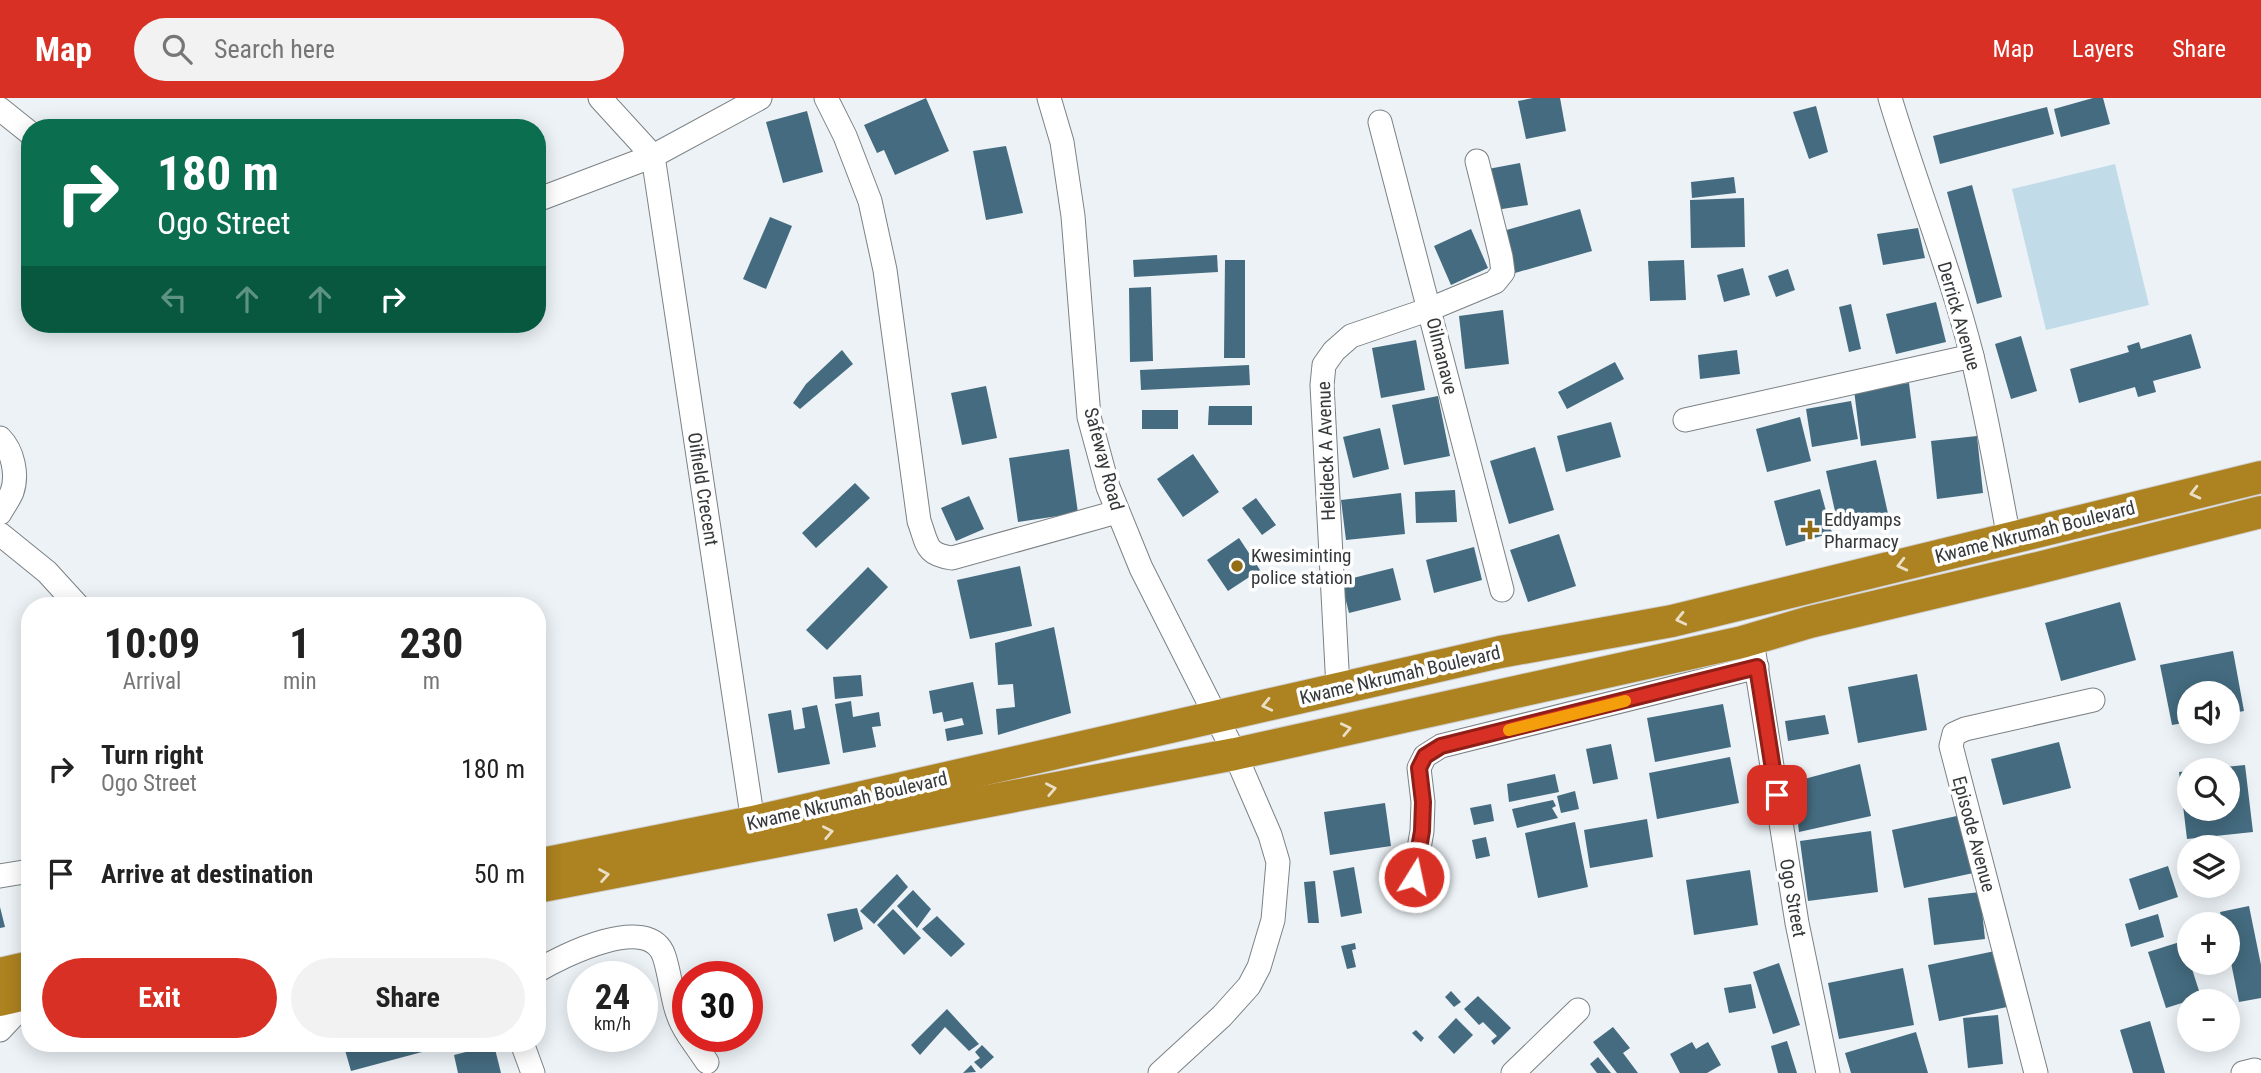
<!DOCTYPE html>
<meta charset="utf-8">
<style>
:root{--surface:#fff;--page:#f2f2f2;--text:#222;--muted:#767676;--accent:#d93025}
body{margin:0;font-family:"Roboto Condensed",sans-serif;background:var(--page);color:var(--text);height:100vh;display:flex;flex-direction:column;font-size:26px;white-space:nowrap}
*{box-sizing:border-box;margin:0}
p{font-size:23px;color:var(--muted)}
.icon{flex:none;width:38px;height:38px;fill:none;stroke:currentColor;stroke-width:2;stroke-linecap:round;stroke-linejoin:round}
.map{position:relative;flex:1;overflow:hidden}
.details{position:absolute;left:21px;top:499px;width:525px;height:455px;display:flex;flex-direction:column;background:var(--surface);border-radius:28px;box-shadow:0 4px 18px #0003}
.details>*{flex:none}
.guide{position:absolute;left:21px;top:21px;width:525px;height:214px;border-radius:28px;box-shadow:0 4px 18px #0003;background:#0b6e4f;color:#fff;overflow:hidden}
.buttons{position:absolute;left:2177px;top:583px;display:grid;gap:14px}
.buttons a{display:grid;place-items:center;width:63px;height:63px;border-radius:50%;background:var(--surface);box-shadow:0 4px 18px #0003;font-size:35px}
.speed{position:absolute;left:567px;top:863px;display:flex;gap:14px;font-size:35px;font-weight:700;text-align:center}
.speed>*{display:grid;place-content:center;width:91px;height:91px;border-radius:50%;background:var(--surface);box-shadow:0 4px 18px #0003;line-height:1}
.speed small{font-size:18px;font-weight:400}
.speed .limit{border:10px solid #d22;background:#fff;color:#111}
.pin{position:absolute;display:grid;place-items:center;width:60px;height:60px;color:#fff;margin:-30px;border-radius:14px;box-shadow:0 4px 10px #0006}
.me{position:absolute;width:77px;margin:-38px;rotate:10deg;stroke-linejoin:round;filter:drop-shadow(0 0 5px #0008)}
.turn{display:flex;align-items:center;gap:24px;height:147px;padding:0 21px;font-size:32px}
.turn .icon{width:91px;height:91px;stroke-width:2.5}
.turn b{display:block;font-size:49px;line-height:60px}
.lanes{display:flex;align-items:center;height:66px;padding:0 21px;background:#0003;justify-content:center;gap:35px;direction:ltr}
.lanes .off{opacity:.35}
.eta{display:flex;justify-content:space-evenly;align-items:center;height:119px;text-align:center}
.eta b{font-size:42px;font-weight:700;line-height:49px}
.button{display:flex;gap:14px;margin-top:auto;padding:14px 21px}
.button a{flex:1;height:80px;border-radius:42px;background:var(--accent);color:#fff;font-size:28px;font-weight:700;line-height:80px;text-align:center}
.button a+a{background:var(--page);color:var(--text)}
ul{padding:0;list-style:none}
li{display:flex;align-items:center;gap:21px;height:105px;padding:0 21px}
li div{flex:1}
li b{display:block;font-size:26px}
li em{font-style:normal}
header{display:flex;align-items:center;gap:42px;box-sizing:border-box;height:98px;padding:0 35px;background:var(--accent);color:#fff}
header strong{font-size:33px}
nav{display:flex;gap:38px;margin-inline-start:auto;font-size:24px}
.search{width:490px;height:63px;background:var(--page);display:flex;align-items:center;gap:18px;box-sizing:border-box;padding:0 24px;border-radius:38px;color:var(--muted);font-size:26px}
.map>svg:first-child{display:block}
</style>
<header>
<strong>Map</strong>
<div class="search"><svg class="icon" aria-label="search" viewBox="0 0 24 24"><circle cx="10" cy="10" r="6"/><path d="M15 15l6 6"/></svg>Search here</div>
<nav><a>Map</a><a>Layers</a><a>Share</a></nav>
</header>
<div class="map">
<svg width="2261" height="975" viewBox="0 0 2261 975">
<rect width="100%" height="100%" fill="#ecf2f6"/>
<!-- green -->
<path fill="#c1dbe9" d="M 2115,66 L 2149,207 L 2046,232 L 2012,91 Z"/>
<!-- building -->
<g fill="#446b7f">
<path d="M 926,0 L 949,53 L 895,77 L 884,52 L 877,55 L 864,27 Z"/>
<path d="M 1533,0 L 1560,0 L 1566,33 L 1526,41 L 1518,3 Z"/>
<path d="M 2093,0 L 2103,0 L 2110,26 L 2061,39 L 2054,11 Z"/>
<path d="M 1816,8 L 1828,54 L 1809,61 L 1793,14 Z"/>
<path d="M 2047,9 L 2054,36 L 1940,66 L 1933,38 Z"/>
<path d="M 807,13 L 823,74 L 783,85 L 766,24 Z"/>
<path d="M 1006,48 L 1023,115 L 986,122 L 973,53 Z"/>
<path d="M 1520,65 L 1528,107 L 1496,112 L 1488,71 Z"/>
<path d="M 1734,79 L 1736,95 L 1692,100 L 1691,84 Z"/>
<path d="M 1972,87 L 2002,199 L 1977,206 L 1947,94 Z"/>
<path d="M 1744,100 L 1745,149 L 1691,150 L 1690,102 Z"/>
<path d="M 1580,111 L 1592,153 L 1515,175 L 1503,133 Z"/>
<path d="M 770,119 L 792,128 L 766,191 L 743,181 Z"/>
<path d="M 1918,130 L 1925,160 L 1883,167 L 1877,136 Z"/>
<path d="M 1471,131 L 1488,170 L 1451,187 L 1434,148 Z"/>
<path d="M 1217,157 L 1218,174 L 1134,179 L 1133,162 Z"/>
<path d="M 1225,162 L 1245,162 L 1245,260 L 1224,260 Z"/>
<path d="M 1684,162 L 1686,202 L 1650,203 L 1648,163 Z"/>
<path d="M 1743,170 L 1750,197 L 1724,204 L 1717,177 Z"/>
<path d="M 1788,171 L 1795,192 L 1776,199 L 1768,178 Z"/>
<path d="M 1151,189 L 1153,263 L 1130,264 L 1129,190 Z"/>
<path d="M 1936,204 L 1946,244 L 1896,256 L 1886,216 Z"/>
<path d="M 1851,206 L 1861,251 L 1849,254 L 1839,209 Z"/>
<path d="M 1503,212 L 1509,266 L 1465,271 L 1459,218 Z"/>
<path d="M 2191,236 L 2201,270 L 2153,283 L 2156,294 L 2138,299 L 2135,289 L 2079,305 L 2070,271 L 2129,254 L 2127,248 L 2139,244 L 2141,251 Z"/>
<path d="M 2021,238 L 2037,293 L 2011,301 L 1995,246 Z"/>
<path d="M 1416,242 L 1425,292 L 1381,300 L 1372,250 Z"/>
<path d="M 842,252 L 853,266 L 800,311 L 793,305 L 806,286 Z"/>
<path d="M 1737,252 L 1740,276 L 1700,281 L 1698,257 Z"/>
<path d="M 1615,264 L 1624,281 L 1567,311 L 1558,294 Z"/>
<path d="M 1249,267 L 1250,287 L 1141,292 L 1140,272 Z"/>
<path d="M 1909,285 L 1916,340 L 1861,348 L 1854,292 Z"/>
<path d="M 986,288 L 997,340 L 962,347 L 951,295 Z"/>
<path d="M 1438,298 L 1450,358 L 1404,367 L 1392,307 Z"/>
<path d="M 1851,303 L 1858,341 L 1812,349 L 1806,311 Z"/>
<path d="M 1209,308 L 1252,308 L 1252,327 L 1208,327 Z"/>
<rect x="1142" y="312" width="36" height="19"/>
<path d="M 1800,319 L 1811,363 L 1767,374 L 1756,331 Z"/>
<path d="M 1611,324 L 1621,359 L 1566,374 L 1557,338 Z"/>
<path d="M 1380,330 L 1389,371 L 1353,380 L 1343,339 Z"/>
<path d="M 1977,338 L 1983,395 L 1937,401 L 1931,343 Z"/>
<path d="M 1535,349 L 1554,412 L 1509,426 L 1490,363 Z"/>
<path d="M 1069,351 L 1078,415 L 1018,424 L 1009,360 Z"/>
<path d="M 1193,356 L 1219,394 L 1183,419 L 1157,381 Z"/>
<path d="M 1876,362 L 1889,420 L 1839,431 L 1826,373 Z"/>
<path d="M 855,385 L 870,400 L 816,450 L 802,435 Z"/>
<path d="M 1820,391 L 1832,435 L 1786,448 L 1774,403 Z"/>
<path d="M 1455,392 L 1457,424 L 1416,425 L 1415,394 Z"/>
<path d="M 1401,395 L 1405,436 L 1346,442 L 1341,402 Z"/>
<path d="M 969,398 L 984,431 L 956,443 L 941,410 Z"/>
<path d="M 1256,400 L 1276,427 L 1262,437 L 1242,410 Z"/>
<path d="M 1559,436 L 1576,488 L 1528,504 L 1510,452 Z"/>
<path d="M 1239,440 L 1260,472 L 1228,493 L 1207,462 Z"/>
<path d="M 1474,449 L 1482,482 L 1434,495 L 1426,462 Z"/>
<path d="M 1020,468 L 1032,528 L 970,541 L 957,482 Z"/>
<path d="M 868,469 L 888,489 L 827,552 L 806,532 Z"/>
<path d="M 1393,470 L 1401,502 L 1349,515 L 1341,483 Z"/>
<path d="M 2120,504 L 2136,562 L 2061,583 L 2045,525 Z"/>
<path d="M 1054,529 L 1071,615 L 998,637 L 996,611 L 1015,609 L 1013,586 L 998,587 L 995,545 Z"/>
<path d="M 2233,553 L 2244,613 L 2228,616 L 2228,595 L 2189,595 L 2189,624 L 2172,627 L 2160,567 Z"/>
<path d="M 1917,576 L 1927,632 L 1858,645 L 1848,589 Z"/>
<path d="M 861,577 L 863,598 L 835,601 L 833,579 Z"/>
<path d="M 973,584 L 983,636 L 947,643 L 945,631 L 964,627 L 962,620 L 944,624 L 942,614 L 933,616 L 929,593 Z"/>
<path d="M 851,603 L 853,619 L 879,614 L 881,628 L 872,629 L 876,649 L 843,655 L 835,606 Z"/>
<path d="M 1723,606 L 1731,649 L 1655,664 L 1647,620 Z"/>
<path d="M 817,607 L 830,666 L 778,675 L 768,616 L 791,612 L 794,632 L 805,630 L 802,610 Z"/>
<path d="M 1825,617 L 1829,636 L 1788,643 L 1785,623 Z"/>
<path d="M 2059,644 L 2071,690 L 2003,707 L 1991,661 Z"/>
<path d="M 1611,646 L 1618,681 L 1593,686 L 1586,651 Z"/>
<path d="M 1730,659 L 1739,705 L 1657,721 L 1649,675 Z"/>
<path d="M 1860,666 L 1871,718 L 1799,734 L 1793,684 Z"/>
<path d="M 2245,667 L 2253,734 L 2187,741 L 2179,674 L 2189,673 L 2189,710 L 2228,710 L 2228,672 L 2215,670 Z"/>
<path d="M 1555,676 L 1559,694 L 1509,704 L 1507,686 Z"/>
<path d="M 1575,693 L 1579,711 L 1561,715 L 1557,698 Z"/>
<path d="M 1553,702 L 1556,708 L 1552,710 L 1558,720 L 1517,730 L 1512,711 Z"/>
<path d="M 1385,705 L 1391,748 L 1330,757 L 1324,714 Z"/>
<path d="M 1491,706 L 1494,723 L 1474,727 L 1470,710 Z"/>
<path d="M 1966,716 L 1978,774 L 1904,790 L 1892,732 Z"/>
<path d="M 1647,721 L 1653,759 L 1590,770 L 1584,732 Z"/>
<path d="M 1575,724 L 1588,789 L 1538,800 L 1525,735 Z"/>
<path d="M 1871,733 L 1878,794 L 1808,803 L 1800,743 Z"/>
<path d="M 1486,739 L 1490,758 L 1476,761 L 1472,742 Z"/>
<path d="M 2168,768 L 2178,799 L 2139,812 L 2129,781 Z"/>
<path d="M 1354,769 L 1362,815 L 1341,819 L 1333,773 Z"/>
<path d="M 1750,772 L 1758,827 L 1694,837 L 1686,782 Z"/>
<path d="M 897,776 L 908,789 L 874,826 L 860,813 Z"/>
<path d="M 1315,783 L 1319,825 L 1308,825 L 1304,784 Z"/>
<path d="M 913,792 L 931,811 L 917,830 L 897,808 Z"/>
<path d="M 1980,794 L 1985,841 L 1934,847 L 1928,800 Z"/>
<path d="M 2249,808 L 2261,867 L 2261,900 L 2239,904 L 2228,850 L 2228,826 L 2223,826 L 2220,814 Z"/>
<path d="M 0,809 L 5,829 L 0,830 Z"/>
<path d="M 857,810 L 863,831 L 834,844 L 827,816 Z"/>
<path d="M 893,811 L 921,840 L 904,857 L 877,827 Z"/>
<path d="M 2158,816 L 2164,839 L 2131,849 L 2125,826 Z"/>
<path d="M 937,818 L 965,846 L 951,859 L 922,831 Z"/>
<path d="M 2183,843 L 2201,899 L 2166,910 L 2148,854 Z"/>
<path d="M 1355,845 L 1356,851 L 1352,852 L 1356,869 L 1347,871 L 1341,848 Z"/>
<path d="M 1995,853 L 2007,909 L 1939,923 L 1928,867 Z"/>
<path d="M 1779,865 L 1800,927 L 1773,936 L 1753,874 Z"/>
<path d="M 1903,870 L 1914,927 L 1839,941 L 1828,885 Z"/>
<path d="M 1751,886 L 1756,910 L 1729,915 L 1724,890 Z"/>
<path d="M 1451,893 L 1461,904 L 1454,909 L 1445,899 Z"/>
<path d="M 1478,898 L 1511,930 L 1494,947 L 1491,943 L 1497,938 L 1483,924 L 1479,927 L 1464,911 Z"/>
<path d="M 947,911 L 979,946 L 969,953 L 945,929 L 920,957 L 911,947 Z"/>
<path d="M 1998,917 L 2003,966 L 1968,970 L 1963,920 Z"/>
<path d="M 1456,920 L 1473,937 L 1454,956 L 1438,939 Z"/>
<path d="M 2150,923 L 2165,975 L 2133,975 L 2120,932 Z"/>
<path d="M 1613,929 L 1630,950 L 1623,955 L 1638,975 L 1617,975 L 1593,944 Z"/>
<path d="M 1416,932 L 1424,940 L 1421,944 L 1412,935 Z"/>
<path d="M 1916,934 L 1928,975 L 1851,975 L 1845,955 Z"/>
<path d="M 1787,943 L 1797,975 L 1778,975 L 1771,948 Z"/>
<path d="M 1692,944 L 1696,951 L 1708,944 L 1721,967 L 1707,975 L 1680,975 L 1670,956 Z"/>
<path d="M 343,945 L 452,945 L 452,946 L 351,973 Z"/>
<path d="M 494,947 L 501,975 L 458,975 L 454,957 Z"/>
<path d="M 982,947 L 994,959 L 981,971 L 974,964 L 980,960 L 975,954 Z"/>
<path d="M 1598,959 L 1611,975 L 1597,975 L 1590,966 Z"/>
<path d="M 971,967 L 976,974 L 963,975 Z"/>
</g>
<g fill="none" stroke-linecap="round" stroke-linejoin="round">
<defs>
<g id="minor">
<path d="M 600,0 L 653,58"/>
<path d="M 826,0 L 845,38 L 870,103 L 885,172 L 919,423 C 928,447 925,456 952,460 L 1117,414"/>
<path d="M 1049,0 L 1062,44 L 1073,118 L 1089,319 L 1108,389 L 1141,470 L 1235,656 L 1270,737 L 1278,764 L 1273,822 L 1259,869 L 1249,888 L 1222,918 L 1160,975"/>
<path d="M 1890,0 C 1916,87 1950,171 1972,258 C 1987,319 1998,380 2009,441"/>
<path d="M 0,11 L 30,35"/>
<path d="M 1380,24 L 1502,492"/>
<path d="M 653,58 L 753,724"/>
<path d="M 537,102 L 653,58 L 760,0"/>
<path d="M 1685,322 L 1972,258"/>
<path d="M 0,340 C 13,353 18,377 12,394 C 9,401 4,408 0,415"/>
<path d="M 0,436 L 47,474 L 78,508"/>
<path d="M 1754,555 L 1797,825 L 1828,975"/>
<path d="M 1338,590 L 1322,287 L 1324,267 L 1334,253 L 1351,238 L 1430,211 L 1495,184 L 1503,174 L 1501,159 L 1477,63"/>
<path d="M 0,778 L 30,773"/>
<path d="M 1410,802 L 1422,733 L 1423,704 L 1419,670 L 1425,658 L 1441,648 L 1757,569"/>
<path d="M 537,873 C 562,858 649,814 664,858 C 673,885 671,912 688,936"/>
<path d="M 0,932 L 30,900"/>
<path d="M 689,938 L 707,964"/>
<path d="M 522,945 L 533,975"/>
<path d="M 1513,975 L 1578,912"/>
<path d="M 2036,975 L 1951,648 L 1954,636 L 1965,631 L 2093,602"/>
<path d="M 2243,975 L 2255,972"/>
</g>
<g id="highway">
<path d="M 537,767 L 753,724 L 1500,554 L 1672,523 L 2261,379"/>
<path d="M 537,789 L 1235,656 L 1742,544 L 1810,524 L 2038,470 L 2261,414"/>
<path d="M 0,876 L 30,869"/>
<path d="M 0,902 L 30,895"/>
</g>
</defs>
<!-- minor casing -->
<use href="#minor" stroke="#7b8184" stroke-width="25"/>
<!-- highway casing -->
<use href="#highway" stroke="#cfcfd0" stroke-width="34"/>
<!-- minor -->
<use href="#minor" stroke="#fff" stroke-width="23"/>
<!-- highway -->
<use href="#highway" stroke="#ad8220" stroke-width="32"/>
</g>
<!-- one-way arrows -->
<defs><path id="oneway-chevron" d="M-2-3.5L2.5 0L-2 3.5" fill="none" stroke-width="1.6" stroke-linecap="round" stroke-linejoin="round" transform="scale(1.75)"/></defs>
<g stroke="#eadfc6">
<use href="#oneway-chevron" transform="translate(2195 395) rotate(166)"/>
<use href="#oneway-chevron" transform="translate(1902 467) rotate(166)"/>
<use href="#oneway-chevron" transform="translate(1681 521) rotate(167)"/>
<use href="#oneway-chevron" transform="translate(1267 607) rotate(167)"/>
<use href="#oneway-chevron" transform="translate(1346 631) rotate(-12)"/>
<use href="#oneway-chevron" transform="translate(1051 691) rotate(-11)"/>
<use href="#oneway-chevron" transform="translate(828 734) rotate(-11)"/>
<use href="#oneway-chevron" transform="translate(604 777) rotate(-10)"/>
</g>
<g fill="none" stroke-linecap="round" stroke-linejoin="round">
<defs>
<path id="route" d="M 1414,779 L 1422,733 L 1423,704 L 1419,670 L 1425,658 L 1441,648 L 1757,569 L 1777,697"/>
</defs>
<!-- route casing -->
<use href="#route" stroke="#8d1f18" stroke-width="18"/>
<!-- route -->
<use href="#route" stroke="#d93025" stroke-width="12"/>
<!-- slow -->
<path stroke="#f59e0b" stroke-width="12" d="M 1509,632 L 1625,603"/>
</g>
<!-- markers -->
<g fill="#936d15" stroke="#fefefe" stroke-width="2.5">
<path d="M1806.5 421.5h7v7h7v7h-7v7h-7v-7h-7v-7h7z"/>
<circle cx="1237" cy="468" r="7"/>
</g>
<g text-anchor="middle" dominant-baseline="central" stroke-width="7" stroke-linejoin="round" paint-order="stroke">
<!-- street labels -->
<g font-size="19" fill="#36383a" stroke="#fefefe">
<text transform="translate(1959 218) rotate(74)">Derrick Avenue</text>
<text transform="translate(1442 258) rotate(76)">Oilmanave</text>
<text transform="translate(1326 353) rotate(-92)">Helideck A Avenue</text>
<text transform="translate(1104 361) rotate(75)">Safeway Road</text>
<text transform="translate(703 391) rotate(81)">Oilfield Crecent</text>
<text transform="translate(2035 434) rotate(-14)">Kwame Nkrumah Boulevard</text>
<text transform="translate(1400 577) rotate(-13)">Kwame Nkrumah Boulevard</text>
<text transform="translate(847 703) rotate(-13)">Kwame Nkrumah Boulevard</text>
<text transform="translate(1974 736) rotate(75)">Episode Avenue</text>
<text transform="translate(1793 800) rotate(80)">Ogo Street</text>
</g>
<!-- poi labels -->
<g font-size="19" fill="#36383a" stroke="#fefefe" text-anchor="start">
<text x="1824" y="421">Eddyamps<tspan x="1824" dy="22">Pharmacy</tspan></text>
<text x="1251" y="457">Kwesiminting<tspan x="1251" dy="22">police station</tspan></text>
</g>
</g>
</svg>
<div class="buttons">
<a><svg class="icon" aria-label="sound" viewBox="0 0 24 24"><path d="M4 9h4l5-4v14l-5-4H4zM17 9q2 3 0 6"/></svg></a>
<a><svg class="icon" aria-label="search" viewBox="0 0 24 24"><circle cx="10" cy="10" r="6"/><path d="M15 15l6 6"/></svg></a>
<a><svg class="icon" aria-label="layers" viewBox="0 0 24 24"><path d="M12 4l9 5-9 5-9-5zM3 14l9 5 9-5"/></svg></a>
<a>+</a>
<a>−</a>
</div>
<div class="speed"><div>24<small>km/h</small></div><div class="limit">30</div></div>
<div class="pin" style="left:1777px;top:697px;background:#d93025"><svg class="icon" aria-label="arrive" viewBox="0 0 24 24"><path d="M6 21V4h12l-3 4 3 4H6"/></svg></div>
<svg class="me" style="left:1414px;top:779px" viewBox="-20 -20 40 40"><circle r="17" fill="#d93025" stroke="#fff" stroke-width="3"/><path d="M0-11L8 9 0 5-8 9z" fill="#fff"/></svg>
<div class="guide">
<div class="turn"><svg class="icon" aria-label="right" viewBox="0 0 24 24"><path d="M7 20v-9h11M14 6l5 5-5 5"/></svg><div><b>180 m</b>Ogo Street</div></div>
<div class="lanes"><svg class="icon off" aria-label="left" viewBox="0 0 24 24"><path d="M17 20v-9H6M10 6l-5 5 5 5"/></svg><svg class="icon off" aria-label="ahead" viewBox="0 0 24 24"><path d="M12 20V5M6 11l6-6 6 6"/></svg><svg class="icon off" aria-label="ahead" viewBox="0 0 24 24"><path d="M12 20V5M6 11l6-6 6 6"/></svg><svg class="icon" aria-label="right" viewBox="0 0 24 24"><path d="M7 20v-9h11M14 6l5 5-5 5"/></svg></div>
</div>
<section class="details">
<div class="eta">
<div><b>10:09</b><p>Arrival</p></div>
<div><b>1</b><p>min</p></div>
<div><b>230</b><p>m</p></div>
</div>
<ul>
<li><svg class="icon" aria-label="right" viewBox="0 0 24 24"><path d="M7 20v-9h11M14 6l5 5-5 5"/></svg><div><b>Turn right</b><p>Ogo Street</p></div><em>180 m</em></li>
<li><svg class="icon" aria-label="arrive" viewBox="0 0 24 24"><path d="M6 21V4h12l-3 4 3 4H6"/></svg><div><b>Arrive at destination</b></div><em>50 m</em></li>
</ul>
<div class="button"><a>Exit</a><a>Share</a></div>
</section>
</div>
